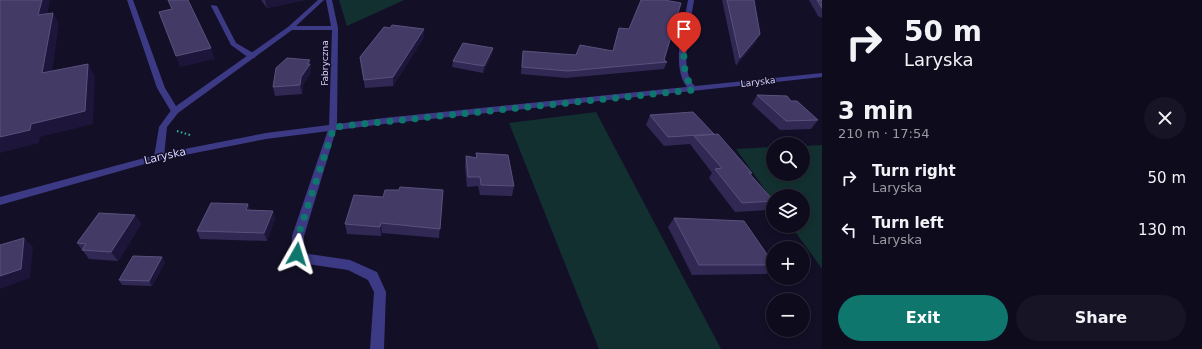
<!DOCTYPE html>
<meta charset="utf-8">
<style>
:root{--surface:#0e0b1c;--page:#171425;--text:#f1f3f6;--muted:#9b9ba3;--line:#2e2b3b;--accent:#0f766e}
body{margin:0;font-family:"DejaVu Sans",sans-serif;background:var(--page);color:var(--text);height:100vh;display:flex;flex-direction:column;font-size:15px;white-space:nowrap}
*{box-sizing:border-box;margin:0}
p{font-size:13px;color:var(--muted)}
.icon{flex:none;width:22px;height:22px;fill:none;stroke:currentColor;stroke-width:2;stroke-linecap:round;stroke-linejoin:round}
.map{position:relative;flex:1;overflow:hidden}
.sheet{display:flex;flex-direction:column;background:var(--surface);width:380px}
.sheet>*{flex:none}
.hud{background:#0e0b1c;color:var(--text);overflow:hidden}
.tools{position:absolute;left:766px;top:137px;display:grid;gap:8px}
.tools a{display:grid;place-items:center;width:44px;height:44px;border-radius:50%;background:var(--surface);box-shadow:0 2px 6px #0003,0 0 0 1px var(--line);font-size:20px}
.pin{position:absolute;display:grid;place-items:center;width:34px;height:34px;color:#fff;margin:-41px -17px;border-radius:50% 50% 50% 0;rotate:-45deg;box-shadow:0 0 4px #0007}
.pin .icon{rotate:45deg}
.me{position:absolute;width:44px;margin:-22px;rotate:6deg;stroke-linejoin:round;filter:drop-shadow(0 0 3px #0008)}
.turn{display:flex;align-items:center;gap:14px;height:84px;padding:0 16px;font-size:18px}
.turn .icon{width:52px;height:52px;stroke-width:2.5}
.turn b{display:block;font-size:28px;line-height:34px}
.round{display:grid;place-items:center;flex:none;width:42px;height:42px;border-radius:21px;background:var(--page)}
.head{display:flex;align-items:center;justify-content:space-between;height:68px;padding:0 16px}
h1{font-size:24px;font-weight:600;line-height:30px}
.primary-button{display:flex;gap:8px;margin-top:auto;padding:8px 16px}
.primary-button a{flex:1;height:46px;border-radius:24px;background:var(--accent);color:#fff;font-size:16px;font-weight:600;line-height:46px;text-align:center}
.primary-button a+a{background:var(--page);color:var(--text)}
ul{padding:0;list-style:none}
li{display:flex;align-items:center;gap:12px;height:52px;padding:0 16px}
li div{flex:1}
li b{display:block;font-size:15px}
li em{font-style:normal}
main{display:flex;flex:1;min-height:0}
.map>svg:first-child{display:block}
</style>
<main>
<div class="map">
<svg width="822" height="349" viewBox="0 0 822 349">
<rect width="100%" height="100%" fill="#130f26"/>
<!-- green -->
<g fill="#12302f">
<path d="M 339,0 L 404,0 L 347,26 Z"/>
<path d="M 596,112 L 721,349 L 599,349 L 509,123 Z"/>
<path d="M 822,145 L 822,269 L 791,226 L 803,226 L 803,196 L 773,196 L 773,201 L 736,149 L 773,147 L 773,174 L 803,174 L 803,146 Z"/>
</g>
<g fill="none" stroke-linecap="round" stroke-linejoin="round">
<!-- path -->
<path stroke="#2fb8b0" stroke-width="2" stroke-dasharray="1.5 2.5" stroke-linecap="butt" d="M 177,131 L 190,135"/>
<!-- service -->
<g fill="#3d3a85" fill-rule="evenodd">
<path d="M 127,0 L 133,0 L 165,88 L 179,111 L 178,113 L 172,113 L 157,88 Z"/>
<path d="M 212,5 L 217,6 L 236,43 L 255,54 L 255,58 L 249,58 L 231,45 L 211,6 Z"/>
</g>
<!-- minor -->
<g fill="#3d3a85" fill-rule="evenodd">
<path d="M 318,0 L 324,0 L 296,26 L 331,26 L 326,0 L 332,0 L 338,28 L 337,127 L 304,236 L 303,252 L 309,254 L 350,260 L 377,272 L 386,292 L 384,349 L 370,349 L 374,292 L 368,280 L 348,270 L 307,264 L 293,257 L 291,254 L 292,236 L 329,127 L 332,30 L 292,30 L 178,113 L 167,127 L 164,157 L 159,160 L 154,157 L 159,127 L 172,109 L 288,27 Z"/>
<path d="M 688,0 L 694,0 C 691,22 681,58 690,79 C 691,82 695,86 697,89 L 693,91 L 690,91 C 687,87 683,82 682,78 C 674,54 684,24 688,0 Z"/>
</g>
<!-- tertiary -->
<path fill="#3d3a85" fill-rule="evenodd" d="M 822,73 L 822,77 L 384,124 L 266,139 L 159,160 L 0,205 L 0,197 L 159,154 L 266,133 L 384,118 Z"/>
</g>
<!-- wall -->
<g fill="#312854">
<path d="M 261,0 L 305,0 L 267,8 Z"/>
<path d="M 722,0 L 754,0 L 756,42 L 736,66 Z"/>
<path d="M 809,0 L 822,0 L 822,18 L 818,16 Z"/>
<path d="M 390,28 L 424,29 L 424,37 L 393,86 L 365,88 L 361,66 L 360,57 Z"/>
<path d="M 619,28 L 667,62 L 664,69 L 566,78 L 521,74 L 522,58 L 523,51 L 576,55 L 613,51 Z"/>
<path d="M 493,48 L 492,54 L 483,73 L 452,67 L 453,61 Z"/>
<path d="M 310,60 L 311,72 L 303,85 L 302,94 L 275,96 L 273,87 Z"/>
<path d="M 757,95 L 791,101 L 818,120 L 811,129 L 780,130 L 752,104 Z"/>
<path d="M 650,115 L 714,134 L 752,173 L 751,175 L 773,200 L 773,202 L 767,210 L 735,212 L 709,178 L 712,173 L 690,144 L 664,146 L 646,125 Z"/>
<path d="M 476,153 L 514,186 L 512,196 L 480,195 L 478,186 L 467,187 L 465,166 L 466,156 L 476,158 Z"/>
<path d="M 399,190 L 443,190 L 439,238 L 382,233 L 381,236 L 347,234 L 345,224 L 383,197 Z"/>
<path d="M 248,204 L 250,210 L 275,218 L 267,241 L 200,239 L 197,231 Z"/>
<path d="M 135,215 L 141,224 L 118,261 L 89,259 L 77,243 Z"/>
<path d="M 674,218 L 773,263 L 773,266 L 766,274 L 692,275 L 668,227 Z"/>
<path d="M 165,262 L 152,286 L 122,285 L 119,280 Z"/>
</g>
<!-- shaded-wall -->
<g fill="#1d163a">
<path d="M 42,0 L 50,0 L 45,27 L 38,15 Z"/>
<path d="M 265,0 L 305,0 L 267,8 Z"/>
<path d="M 53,13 L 59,24 L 50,86 L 42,73 Z"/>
<path d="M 424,29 L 424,37 L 393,86 L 393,77 Z"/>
<path d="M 760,34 L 756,42 L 736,66 L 740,58 Z"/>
<path d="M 211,48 L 215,59 L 180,67 L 176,56 Z"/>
<path d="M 493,48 L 492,54 L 483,73 L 484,66 Z"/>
<path d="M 310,60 L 311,72 L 303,85 L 302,94 L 300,85 L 301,77 L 307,64 Z"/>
<path d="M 88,64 L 95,76 L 93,124 L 40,137 L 39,143 L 0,153 L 0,137 L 31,124 Z"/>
<path d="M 248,204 L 251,212 L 246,210 Z"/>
<path d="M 273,211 L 275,218 L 267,241 L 264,233 Z"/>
<path d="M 135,215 L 141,224 L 118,261 L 111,252 Z"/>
<path d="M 381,223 L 382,233 L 381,236 L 380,227 Z"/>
<path d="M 24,238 L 33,247 L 30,278 L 0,289 L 0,276 Z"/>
<path d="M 162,257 L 165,262 L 152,286 L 149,281 Z"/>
</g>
<!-- building -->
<g fill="#433a66" stroke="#5a527e">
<path d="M 0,0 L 42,0 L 38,15 L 53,13 L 42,73 L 88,64 L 85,111 L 31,124 L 30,130 L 0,137 Z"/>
<path d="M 168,0 L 188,0 L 211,48 L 176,56 L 159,12 L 172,9 Z"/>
<path d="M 641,0 L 664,0 L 681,3 L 664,60 L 667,62 L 568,71 L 522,67 L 523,51 L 576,55 L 580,45 L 613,51 L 619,28 L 629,29 Z"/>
<path d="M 727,0 L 754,0 L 760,34 L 740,58 Z"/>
<path d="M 817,0 L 822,0 L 822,8 Z"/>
<path d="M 392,25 L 424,29 L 393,77 L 364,80 L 360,57 L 384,27 L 390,28 Z"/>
<path d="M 463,43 L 493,48 L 484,66 L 453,61 Z"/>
<path d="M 287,58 L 310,60 L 307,64 L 310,64 L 301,77 L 300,85 L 273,87 L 276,68 Z"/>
<path d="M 757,95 L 787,96 L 791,101 L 797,101 L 818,120 L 786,121 Z"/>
<path d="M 693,112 L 714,134 L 668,137 L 650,115 Z"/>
<path d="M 718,134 L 752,173 L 749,173 L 773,200 L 773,201 L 742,203 L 715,169 L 722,168 L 694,136 Z"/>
<path d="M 476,153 L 508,155 L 514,186 L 481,185 L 480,177 L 468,177 L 466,156 L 477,158 Z"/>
<path d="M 400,187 L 443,190 L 440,229 L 381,223 L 380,227 L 345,224 L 354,195 L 383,197 L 385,190 L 399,190 Z"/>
<path d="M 211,203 L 248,204 L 246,210 L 273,211 L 264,233 L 197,231 Z"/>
<path d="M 99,213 L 135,215 L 111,252 L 82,250 L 86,244 L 77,243 Z"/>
<path d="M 674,218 L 744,221 L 773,263 L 773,265 L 699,265 Z"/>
<path d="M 24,238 L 21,269 L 0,276 L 0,245 Z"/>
<path d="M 133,256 L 162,257 L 149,281 L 119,280 Z"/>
</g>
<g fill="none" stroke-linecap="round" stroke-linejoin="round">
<!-- route -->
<path stroke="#0f766e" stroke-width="7" stroke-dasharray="0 12.6" d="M 297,254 L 298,236 L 334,127 L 693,90 C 686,78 683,67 684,53"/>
</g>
<g text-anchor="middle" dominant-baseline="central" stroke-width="3" stroke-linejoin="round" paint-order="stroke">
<!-- far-street labels -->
<g font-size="9" fill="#d9d4ff" stroke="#130f26">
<text transform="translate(325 63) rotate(-90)">Fabryczna</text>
<text transform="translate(758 82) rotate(-7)">Laryska</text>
</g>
<!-- street labels -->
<g font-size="11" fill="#d9d4ff" stroke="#130f26">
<text transform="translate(165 156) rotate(-13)">Laryska</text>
</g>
</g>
</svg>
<div class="tools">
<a><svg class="icon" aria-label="search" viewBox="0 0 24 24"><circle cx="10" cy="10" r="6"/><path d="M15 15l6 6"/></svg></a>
<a><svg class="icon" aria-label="layers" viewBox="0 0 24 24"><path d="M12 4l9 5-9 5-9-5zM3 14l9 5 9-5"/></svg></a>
<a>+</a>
<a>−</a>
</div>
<div class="pin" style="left:684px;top:53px;background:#d93025"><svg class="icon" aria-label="arrive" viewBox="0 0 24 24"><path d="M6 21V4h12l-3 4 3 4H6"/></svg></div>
<svg class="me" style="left:297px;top:254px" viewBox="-20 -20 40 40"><path d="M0-17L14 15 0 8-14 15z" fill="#0f766e" stroke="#fff" stroke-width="4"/></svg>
</div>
<section class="sheet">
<div class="hud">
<div class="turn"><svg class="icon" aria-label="right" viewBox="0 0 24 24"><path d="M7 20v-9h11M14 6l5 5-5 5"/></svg><div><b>50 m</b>Laryska</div></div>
</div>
<div class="head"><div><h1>3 min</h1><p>210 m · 17:54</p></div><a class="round"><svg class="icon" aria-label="close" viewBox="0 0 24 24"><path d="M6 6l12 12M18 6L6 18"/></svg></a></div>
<ul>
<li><svg class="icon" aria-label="right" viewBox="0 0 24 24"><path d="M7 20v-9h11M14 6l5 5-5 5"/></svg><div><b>Turn right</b><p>Laryska</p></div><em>50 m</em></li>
<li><svg class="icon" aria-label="left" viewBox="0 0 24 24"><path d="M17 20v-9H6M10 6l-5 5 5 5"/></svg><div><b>Turn left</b><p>Laryska</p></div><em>130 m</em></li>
</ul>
<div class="primary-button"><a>Exit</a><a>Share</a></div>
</section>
</main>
